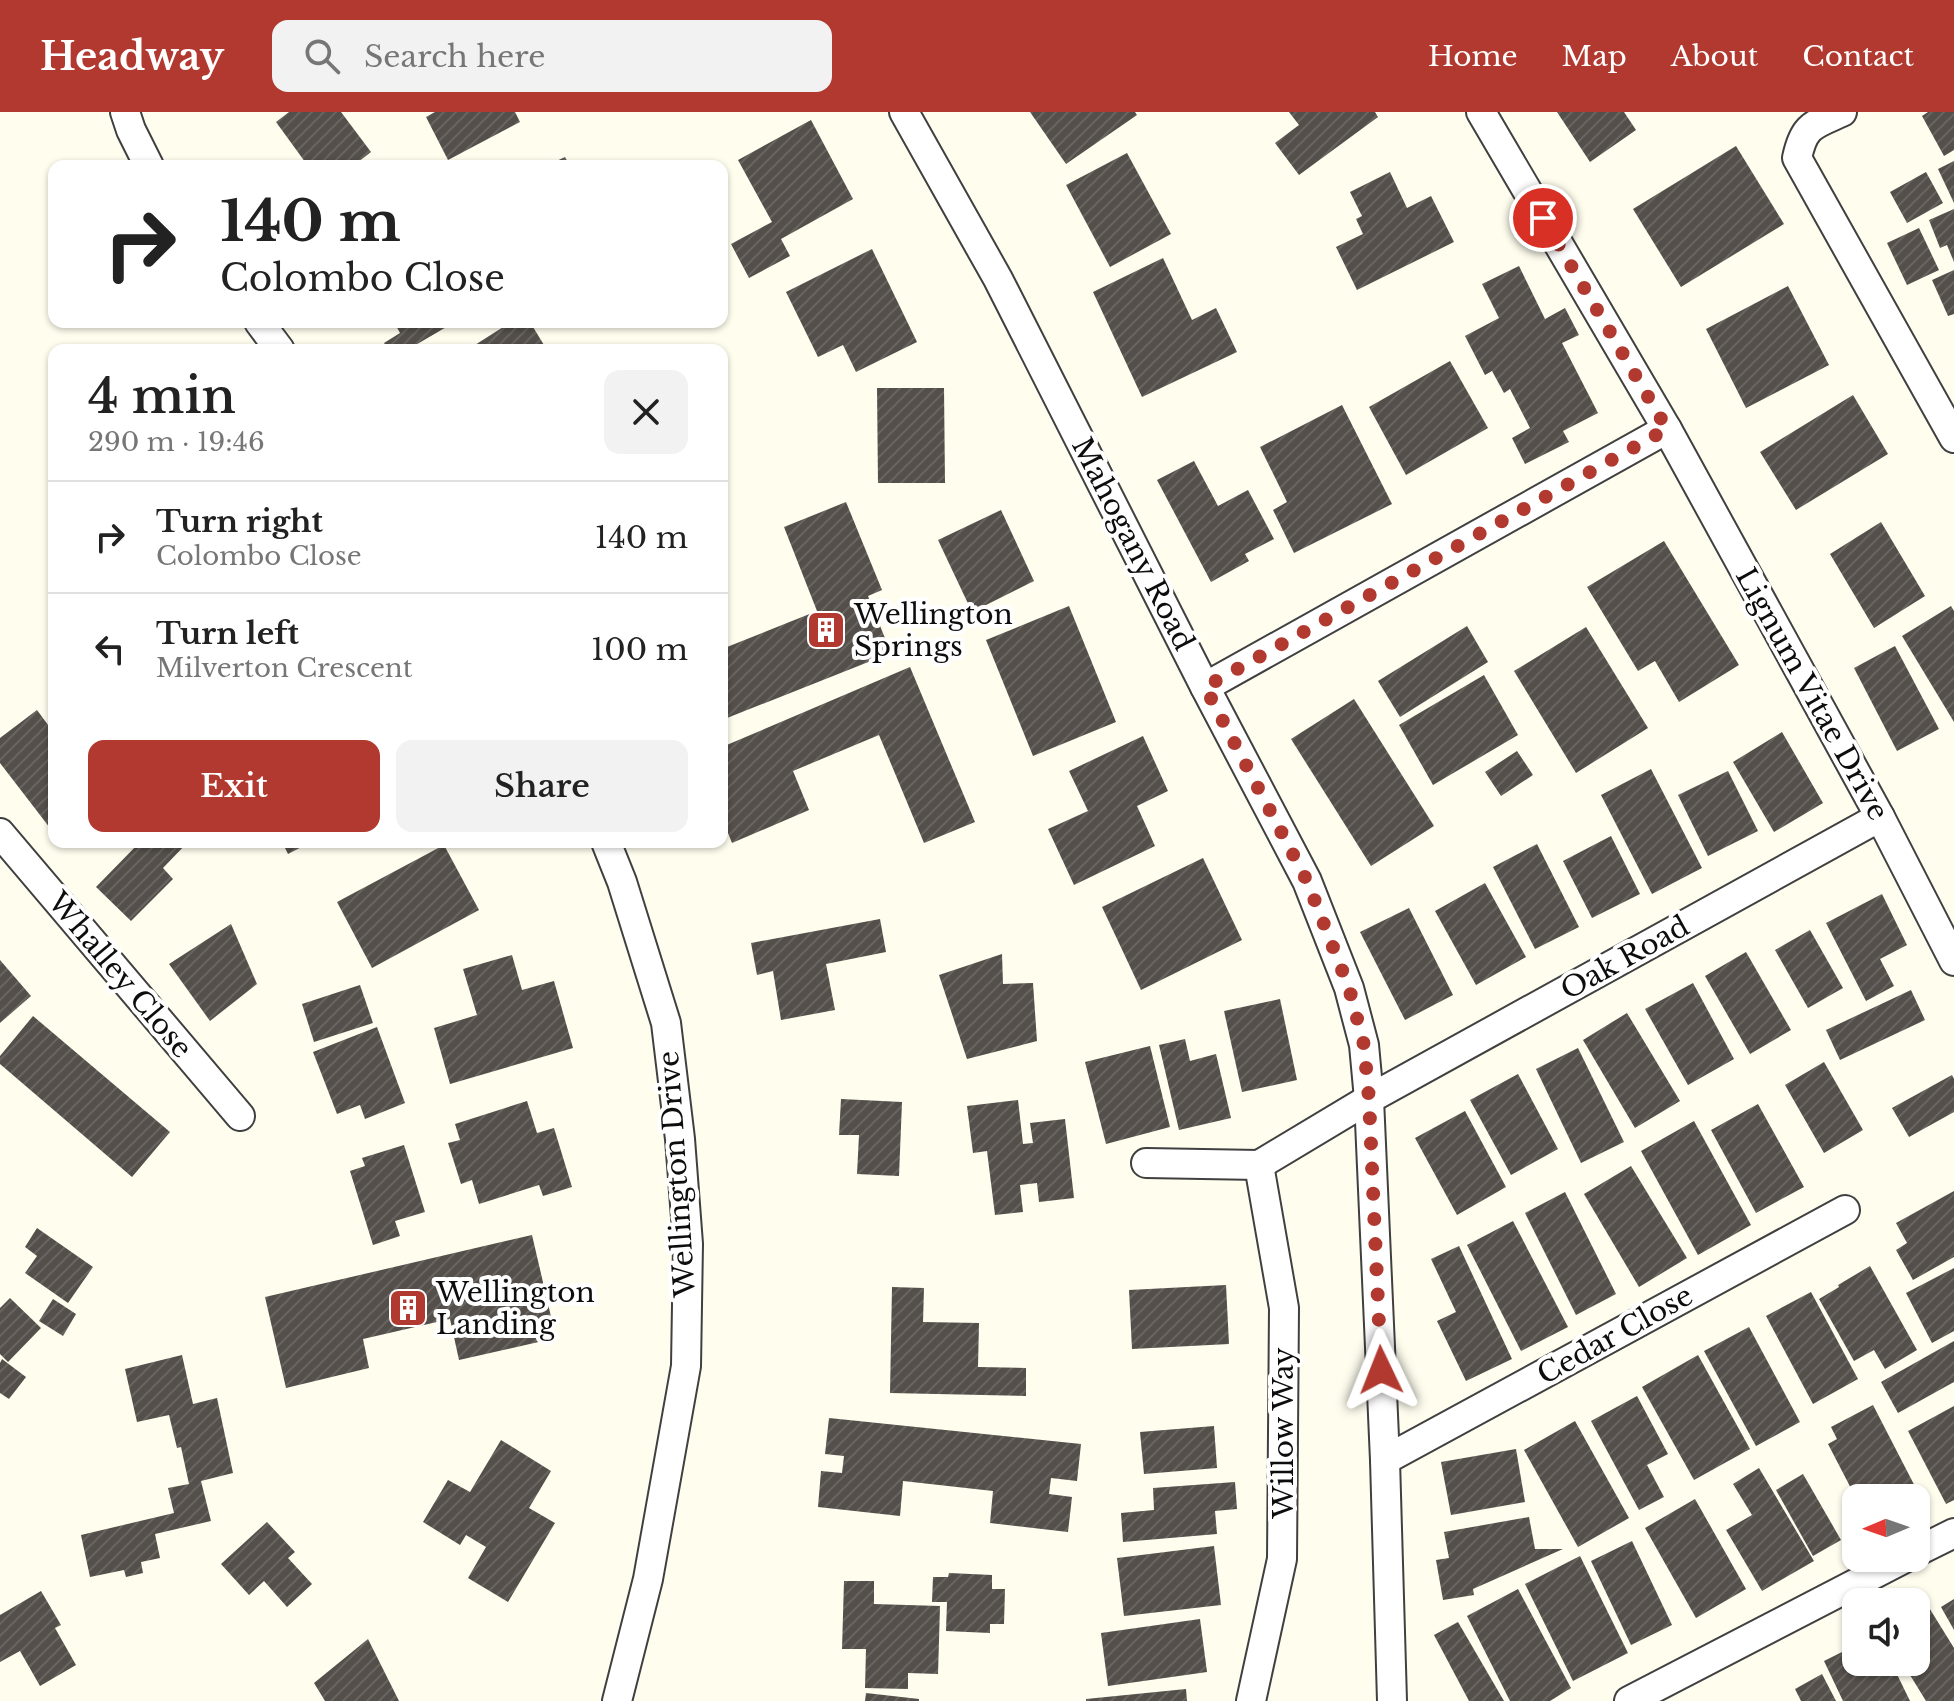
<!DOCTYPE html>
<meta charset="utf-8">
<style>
:root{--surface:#fff;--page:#f2f2f2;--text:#222;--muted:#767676;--line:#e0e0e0;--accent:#b2392f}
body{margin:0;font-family:"Libre Baskerville",serif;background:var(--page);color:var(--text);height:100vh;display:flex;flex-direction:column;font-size:30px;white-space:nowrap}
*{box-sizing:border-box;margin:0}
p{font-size:26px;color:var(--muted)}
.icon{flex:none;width:44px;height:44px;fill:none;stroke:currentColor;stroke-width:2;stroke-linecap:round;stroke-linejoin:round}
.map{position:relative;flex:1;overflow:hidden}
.panel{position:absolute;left:48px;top:232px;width:680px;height:504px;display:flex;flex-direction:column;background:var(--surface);border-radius:16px;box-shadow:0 2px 6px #0004}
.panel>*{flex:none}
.top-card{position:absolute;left:48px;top:48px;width:680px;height:168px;border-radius:16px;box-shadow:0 2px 6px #0004;background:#fff;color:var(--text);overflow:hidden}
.needle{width:52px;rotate:268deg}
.buttons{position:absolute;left:1842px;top:1372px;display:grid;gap:16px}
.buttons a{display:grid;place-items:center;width:88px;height:88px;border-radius:16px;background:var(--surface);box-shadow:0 2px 6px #0004;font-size:40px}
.pin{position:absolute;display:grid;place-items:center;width:68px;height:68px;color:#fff;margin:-34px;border:4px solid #fff;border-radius:50%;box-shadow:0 2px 8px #0007}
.me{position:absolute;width:88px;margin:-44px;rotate:358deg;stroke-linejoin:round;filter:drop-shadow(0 0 6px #0008)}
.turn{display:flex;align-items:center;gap:28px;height:168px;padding:0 40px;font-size:36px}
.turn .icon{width:104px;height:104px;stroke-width:2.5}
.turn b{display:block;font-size:56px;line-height:68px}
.round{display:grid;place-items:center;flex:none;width:84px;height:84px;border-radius:16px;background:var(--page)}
.head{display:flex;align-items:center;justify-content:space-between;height:136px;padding:0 40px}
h1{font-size:48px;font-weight:600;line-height:60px}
.action{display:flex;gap:16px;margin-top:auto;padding:16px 40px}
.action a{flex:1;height:92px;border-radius:16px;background:var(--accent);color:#fff;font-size:32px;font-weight:600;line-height:92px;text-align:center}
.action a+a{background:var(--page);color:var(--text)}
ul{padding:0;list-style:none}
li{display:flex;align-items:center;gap:24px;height:112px;padding:0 40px;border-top:2px solid var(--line)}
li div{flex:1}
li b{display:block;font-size:30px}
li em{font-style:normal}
header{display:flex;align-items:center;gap:48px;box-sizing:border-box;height:112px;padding:0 40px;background:var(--accent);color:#fff}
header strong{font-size:38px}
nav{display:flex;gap:44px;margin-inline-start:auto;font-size:28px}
.search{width:560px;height:72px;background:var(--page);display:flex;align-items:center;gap:20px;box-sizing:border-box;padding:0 28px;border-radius:16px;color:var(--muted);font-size:30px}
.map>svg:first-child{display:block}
</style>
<header>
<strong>Headway</strong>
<div class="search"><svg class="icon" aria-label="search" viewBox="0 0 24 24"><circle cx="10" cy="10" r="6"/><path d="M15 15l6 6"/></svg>Search here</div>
<nav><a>Home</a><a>Map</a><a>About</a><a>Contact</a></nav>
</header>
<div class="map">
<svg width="1954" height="1589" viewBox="0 0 1954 1589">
<defs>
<pattern id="building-hatch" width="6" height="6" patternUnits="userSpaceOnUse" patternTransform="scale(2)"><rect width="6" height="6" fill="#544f4a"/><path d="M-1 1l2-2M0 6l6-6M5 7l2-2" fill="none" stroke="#686460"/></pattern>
</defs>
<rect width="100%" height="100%" fill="#fefdee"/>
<!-- building -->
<g fill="url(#building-hatch)">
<path d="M 289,0 L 341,0 L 371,40 L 353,54 L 308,54 L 276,10 Z"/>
<path d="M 435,0 L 515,0 L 520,10 L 448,48 L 426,5 Z"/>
<path d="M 1030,0 L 1135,0 L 1137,3 L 1066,52 Z"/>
<path d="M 1289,0 L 1375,0 L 1378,5 L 1299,63 L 1275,31 L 1299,13 Z"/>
<path d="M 1557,0 L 1624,0 L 1636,18 L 1590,50 Z"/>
<path d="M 1928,0 L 1954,0 L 1954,38 L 1944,44 L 1922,4 Z"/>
<path d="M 811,8 L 853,87 L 781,127 L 790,144 L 749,166 L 731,132 L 772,110 L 738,48 Z"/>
<path d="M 1736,34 L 1784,112 L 1681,175 L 1633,97 Z"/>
<path d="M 1127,41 L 1171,122 L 1110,155 L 1066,73 Z"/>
<path d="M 565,45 L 570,54 L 546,54 Z"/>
<path d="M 1954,49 L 1954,91 L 1938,57 Z"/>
<path d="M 1390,60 L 1407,96 L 1431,84 L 1454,130 L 1357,178 L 1336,135 L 1363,122 L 1356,107 L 1362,104 L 1350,80 Z"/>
<path d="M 1926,60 L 1943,91 L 1907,111 L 1890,80 Z"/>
<path d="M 1954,97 L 1954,150 L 1947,133 L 1940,136 L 1929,108 Z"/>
<path d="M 1919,116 L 1939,158 L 1907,173 L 1887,131 Z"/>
<path d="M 872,137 L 917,230 L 856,260 L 843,233 L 818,245 L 786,180 Z"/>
<path d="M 1163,146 L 1192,208 L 1216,196 L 1237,240 L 1142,285 L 1093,180 Z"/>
<path d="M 1519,154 L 1545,207 L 1565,196 L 1579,223 L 1562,231 L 1598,301 L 1563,319 L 1569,330 L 1525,352 L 1512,326 L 1530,316 L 1510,277 L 1504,281 L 1492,259 L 1485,263 L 1465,224 L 1499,206 L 1482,172 Z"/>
<path d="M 1954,158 L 1954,202 L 1948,204 L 1932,168 Z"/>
<path d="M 1788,174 L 1829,253 L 1746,296 L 1706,217 Z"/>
<path d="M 394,210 L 455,210 L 407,238 L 389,238 L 384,231 L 400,221 Z"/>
<path d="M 511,210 L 530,210 L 547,238 L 467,238 Z"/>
<path d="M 1450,249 L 1488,316 L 1406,363 L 1369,295 Z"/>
<path d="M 877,276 L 944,276 L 945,371 L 878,371 Z"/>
<path d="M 1853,283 L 1888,342 L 1796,398 L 1760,340 Z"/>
<path d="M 1342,293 L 1392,392 L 1294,441 L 1273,398 L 1287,390 L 1260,335 Z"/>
<path d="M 1194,349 L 1218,394 L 1248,378 L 1274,427 L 1245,442 L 1249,449 L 1211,470 L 1157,368 Z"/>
<path d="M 846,390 L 882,478 L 868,484 L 891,541 L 722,608 L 722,537 L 817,499 L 784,415 Z"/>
<path d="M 1001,398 L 1034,469 L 972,500 L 938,428 Z"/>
<path d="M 1881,410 L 1925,484 L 1874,516 L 1830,442 Z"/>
<path d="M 1664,429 L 1739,553 L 1679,590 L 1655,549 L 1638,559 L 1587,475 Z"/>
<path d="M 1069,494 L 1116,610 L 1033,644 L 986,528 Z"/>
<path d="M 1951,494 L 1954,499 L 1954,610 L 1902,524 Z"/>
<path d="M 1467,514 L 1488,550 L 1400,605 L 1378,569 Z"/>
<path d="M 1586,515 L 1648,616 L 1576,661 L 1514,559 Z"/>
<path d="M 1895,534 L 1939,617 L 1897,639 L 1854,556 Z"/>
<path d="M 910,555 L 975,710 L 924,731 L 879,623 L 793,659 L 809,698 L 732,731 L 722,706 L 722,635 Z"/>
<path d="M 1484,563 L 1518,623 L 1433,673 L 1399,613 Z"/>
<path d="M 1354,587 L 1434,714 L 1371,754 L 1291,627 Z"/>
<path d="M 37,598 L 54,621 L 54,713 L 50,716 L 0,651 L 0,626 Z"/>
<path d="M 1782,620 L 1823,691 L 1774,720 L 1733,650 Z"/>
<path d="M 1143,624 L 1168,679 L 1137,694 L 1155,734 L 1074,773 L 1048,717 L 1088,699 L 1069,659 Z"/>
<path d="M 1517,639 L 1533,663 L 1501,684 L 1485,660 Z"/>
<path d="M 1651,657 L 1702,756 L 1652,782 L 1601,683 Z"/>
<path d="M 1728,659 L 1758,719 L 1708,744 L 1678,683 Z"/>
<path d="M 1611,724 L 1640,782 L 1592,806 L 1563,749 Z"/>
<path d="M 140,730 L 188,730 L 163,756 L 173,767 L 131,809 L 96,775 Z"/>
<path d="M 282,730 L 311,730 L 288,742 Z"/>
<path d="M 1537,732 L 1579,815 L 1535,837 L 1493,755 Z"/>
<path d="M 444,733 L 479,798 L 372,856 L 337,790 Z"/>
<path d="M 1203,746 L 1242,828 L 1141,878 L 1102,795 Z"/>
<path d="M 1485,771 L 1526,845 L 1476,873 L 1435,799 Z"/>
<path d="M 1882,782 L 1907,833 L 1880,847 L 1894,874 L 1866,889 L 1826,811 Z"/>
<path d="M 1409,796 L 1453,883 L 1405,908 L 1360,820 Z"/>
<path d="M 880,807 L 886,840 L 826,852 L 835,898 L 781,908 L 773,859 L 757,863 L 751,831 Z"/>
<path d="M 231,812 L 257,872 L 210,909 L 169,852 Z"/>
<path d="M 1810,818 L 1843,876 L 1808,896 L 1775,838 Z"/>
<path d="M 1746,840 L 1791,918 L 1750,942 L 1705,864 Z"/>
<path d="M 1002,842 L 1003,872 L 1033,871 L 1037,929 L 967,947 L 939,863 Z"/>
<path d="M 512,843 L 522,878 L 554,869 L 573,936 L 450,972 L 434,916 L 477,903 L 463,857 Z"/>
<path d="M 0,848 L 31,884 L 0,911 Z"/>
<path d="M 1693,871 L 1734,947 L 1688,973 L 1645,897 Z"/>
<path d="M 360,873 L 373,911 L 314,930 L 302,892 Z"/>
<path d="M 1911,878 L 1925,908 L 1840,948 L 1826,918 Z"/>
<path d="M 1280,887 L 1297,968 L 1242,980 L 1224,899 Z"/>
<path d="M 1627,901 L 1680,989 L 1635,1016 L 1583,928 Z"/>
<path d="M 33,904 L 170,1020 L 132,1065 L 0,952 L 0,944 Z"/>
<path d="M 377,915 L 405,991 L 365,1007 L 360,993 L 337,1002 L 313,940 Z"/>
<path d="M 1185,927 L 1190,949 L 1216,942 L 1231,1006 L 1179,1018 L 1159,933 Z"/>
<path d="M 1150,934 L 1170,1015 L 1106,1032 L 1085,950 Z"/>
<path d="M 1578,936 L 1624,1030 L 1581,1051 L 1536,957 Z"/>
<path d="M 1824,950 L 1863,1018 L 1824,1041 L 1785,973 Z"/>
<path d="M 1518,962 L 1558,1037 L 1511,1063 L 1470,988 Z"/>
<path d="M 1952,963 L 1954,967 L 1954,1000 L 1909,1025 L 1892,996 Z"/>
<path d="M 841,987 L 902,990 L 899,1064 L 857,1062 L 859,1023 L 839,1023 Z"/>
<path d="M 1018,988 L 1023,1032 L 1033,1031 L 1030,1011 L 1065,1007 L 1074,1086 L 1039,1090 L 1037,1071 L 1020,1073 L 1023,1100 L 995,1103 L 987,1039 L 973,1041 L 967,994 Z"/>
<path d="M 527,989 L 537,1021 L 554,1016 L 572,1075 L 543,1084 L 539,1073 L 479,1092 L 472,1068 L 461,1072 L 448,1031 L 460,1028 L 455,1012 Z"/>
<path d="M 1758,992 L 1804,1075 L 1756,1101 L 1711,1018 Z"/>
<path d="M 1465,999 L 1506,1075 L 1457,1103 L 1415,1026 Z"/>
<path d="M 1694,1009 L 1751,1113 L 1698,1143 L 1641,1039 Z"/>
<path d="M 404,1033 L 425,1100 L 395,1109 L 400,1124 L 373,1133 L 350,1059 L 365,1054 L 362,1046 Z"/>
<path d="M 1631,1054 L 1687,1146 L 1639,1175 L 1584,1082 Z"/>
<path d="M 1954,1079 L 1954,1145 L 1913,1168 L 1896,1138 L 1907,1131 L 1896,1111 Z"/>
<path d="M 1565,1080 L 1616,1182 L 1576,1203 L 1525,1101 Z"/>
<path d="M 1513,1109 L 1568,1215 L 1521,1239 L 1467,1133 Z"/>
<path d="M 37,1116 L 93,1155 L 68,1191 L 25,1161 L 37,1144 L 25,1135 Z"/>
<path d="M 532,1123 L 556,1226 L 459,1248 L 450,1207 L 363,1227 L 369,1256 L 286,1276 L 265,1185 Z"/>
<path d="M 1459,1134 L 1512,1247 L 1466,1269 L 1437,1209 L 1456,1200 L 1431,1147 Z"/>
<path d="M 1870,1154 L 1917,1238 L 1885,1257 L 1874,1238 L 1854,1249 L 1819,1187 L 1839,1175 L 1838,1173 Z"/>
<path d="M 1954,1156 L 1954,1219 L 1932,1231 L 1906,1181 Z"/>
<path d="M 1226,1173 L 1229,1232 L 1132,1237 L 1129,1178 Z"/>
<path d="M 892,1175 L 924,1176 L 923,1210 L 979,1211 L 978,1255 L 1026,1256 L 1026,1284 L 890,1281 Z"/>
<path d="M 1811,1180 L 1858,1267 L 1813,1292 L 1766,1204 Z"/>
<path d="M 10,1186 L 41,1216 L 8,1250 L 0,1242 L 0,1196 Z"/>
<path d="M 53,1187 L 76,1202 L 63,1224 L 39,1209 Z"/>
<path d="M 1749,1215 L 1800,1310 L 1756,1334 L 1704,1239 Z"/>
<path d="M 1954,1229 L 1954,1270 L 1898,1301 L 1881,1270 Z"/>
<path d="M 182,1243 L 193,1292 L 217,1286 L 233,1361 L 201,1369 L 211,1409 L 155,1422 L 160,1446 L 141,1450 L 143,1461 L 126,1465 L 124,1458 L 90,1465 L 81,1423 L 174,1401 L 168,1376 L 189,1372 L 181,1335 L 177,1336 L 169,1303 L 137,1310 L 125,1257 Z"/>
<path d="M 1698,1243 L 1750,1337 L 1694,1368 L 1642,1275 Z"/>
<path d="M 2,1247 L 26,1265 L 9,1287 L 0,1281 L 0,1251 Z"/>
<path d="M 1637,1284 L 1668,1342 L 1647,1353 L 1664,1385 L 1639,1398 L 1591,1309 Z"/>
<path d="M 1873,1293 L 1922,1388 L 1916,1391 L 1916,1386 L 1856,1386 L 1828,1332 L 1837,1327 L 1831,1315 Z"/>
<path d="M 1954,1294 L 1954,1388 L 1946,1392 L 1908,1319 Z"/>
<path d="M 829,1306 L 1081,1332 L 1077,1369 L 1051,1366 L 1049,1382 L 1072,1385 L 1068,1420 L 990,1411 L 993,1379 L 903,1369 L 900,1404 L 818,1395 L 821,1359 L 842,1361 L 844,1344 L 825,1342 Z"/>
<path d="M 1575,1309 L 1629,1406 L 1578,1435 L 1524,1338 Z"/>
<path d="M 1214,1314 L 1217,1356 L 1144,1362 L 1140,1320 Z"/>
<path d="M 501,1328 L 551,1359 L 529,1396 L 555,1411 L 508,1490 L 468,1466 L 486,1435 L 466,1423 L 460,1433 L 423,1410 L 448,1368 L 470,1380 Z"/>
<path d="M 1516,1337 L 1525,1390 L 1451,1403 L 1441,1350 Z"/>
<path d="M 1759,1356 L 1814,1449 L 1762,1479 L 1726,1418 L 1752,1403 L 1733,1372 Z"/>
<path d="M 1803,1362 L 1841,1428 L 1813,1444 L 1776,1378 Z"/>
<path d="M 1235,1370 L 1237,1397 L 1215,1399 L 1217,1422 L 1123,1430 L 1121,1401 L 1154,1398 L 1153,1376 Z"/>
<path d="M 1695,1387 L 1746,1477 L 1696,1506 L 1645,1416 Z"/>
<path d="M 1529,1405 L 1535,1437 L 1563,1437 L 1473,1477 L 1474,1483 L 1443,1488 L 1436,1448 L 1449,1446 L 1444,1420 Z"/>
<path d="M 267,1410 L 295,1440 L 288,1446 L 312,1472 L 287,1495 L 264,1469 L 249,1483 L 221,1452 Z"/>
<path d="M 1632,1429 L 1672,1513 L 1631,1533 L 1591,1449 Z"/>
<path d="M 1214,1434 L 1221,1493 L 1124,1504 L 1117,1446 Z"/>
<path d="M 1580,1444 L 1628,1541 L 1573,1569 L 1525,1472 Z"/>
<path d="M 949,1461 L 992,1463 L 992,1477 L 1005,1477 L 1004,1512 L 990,1512 L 990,1521 L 946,1519 L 947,1490 L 932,1490 L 933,1465 L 948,1465 Z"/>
<path d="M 844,1469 L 874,1469 L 874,1492 L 940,1494 L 938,1562 L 908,1561 L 908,1577 L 865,1576 L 866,1537 L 842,1537 Z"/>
<path d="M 1518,1477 L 1571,1576 L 1550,1589 L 1510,1589 L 1467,1504 Z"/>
<path d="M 41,1479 L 61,1513 L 55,1516 L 76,1553 L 40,1574 L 20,1539 L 0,1550 L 0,1503 Z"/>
<path d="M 1954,1487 L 1954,1518 L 1941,1495 Z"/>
<path d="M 1928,1494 L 1954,1536 L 1954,1589 L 1926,1589 L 1902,1550 L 1916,1550 L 1916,1501 Z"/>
<path d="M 1200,1507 L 1207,1560 L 1108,1574 L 1101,1521 Z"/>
<path d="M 1458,1510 L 1504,1589 L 1469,1589 L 1434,1523 Z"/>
<path d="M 368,1527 L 399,1589 L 325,1589 L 314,1571 Z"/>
<path d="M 1856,1533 L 1856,1550 L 1891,1550 L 1910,1589 L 1843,1589 L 1824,1549 Z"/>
<path d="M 1822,1562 L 1836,1589 L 1801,1589 L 1795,1577 Z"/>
<path d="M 1186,1577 L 1187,1589 L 1086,1589 L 1086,1587 Z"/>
<path d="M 866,1581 L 919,1587 L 919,1589 L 865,1589 Z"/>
</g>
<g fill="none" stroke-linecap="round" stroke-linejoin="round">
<defs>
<g id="street">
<path d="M 125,0 L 131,18 L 149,54"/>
<path d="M 904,0 L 998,167 L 1205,575 L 1307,769 L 1349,876 L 1364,933 L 1369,987 L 1385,1348 L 1392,1589"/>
<path d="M 1481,0 L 1667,317 L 1880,705 L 1954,849"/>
<path d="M 1842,0 C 1813,13 1804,13 1797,46 L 1954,326"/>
<path d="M 259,210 L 280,238"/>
<path d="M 1205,575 L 1667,317"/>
<path d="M 0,721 L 240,1004"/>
<path d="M 606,730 L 622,770 L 666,911 L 680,1027 L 688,1132 L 686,1254 L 648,1467 L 617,1589"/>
<path d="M 1146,1051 L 1259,1053 L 1369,987 L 1880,705"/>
<path d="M 1385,1348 L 1845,1098"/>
<path d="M 1916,1440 L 1954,1421"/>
<path d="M 1251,1589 L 1282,1447 L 1284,1196 L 1259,1053"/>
<path d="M 1629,1589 L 1905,1446"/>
</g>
</defs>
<!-- street casing -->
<use href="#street" stroke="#404040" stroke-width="32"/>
<!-- street -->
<use href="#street" stroke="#fff" stroke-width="28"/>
</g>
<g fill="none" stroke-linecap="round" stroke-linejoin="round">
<!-- route -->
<path stroke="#b2392f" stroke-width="14" stroke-dasharray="0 25.2" d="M 1381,1258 L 1369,987 L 1364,933 L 1349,876 L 1307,769 L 1205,575 L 1667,317 L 1543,106"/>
</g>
<!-- icons -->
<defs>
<symbol id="building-square" viewBox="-11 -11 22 22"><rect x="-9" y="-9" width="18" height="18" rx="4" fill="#b2392f" stroke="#fff"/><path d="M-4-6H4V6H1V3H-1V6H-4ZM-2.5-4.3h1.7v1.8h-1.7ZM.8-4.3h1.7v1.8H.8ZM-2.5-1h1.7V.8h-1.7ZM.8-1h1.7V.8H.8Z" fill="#fff"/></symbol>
</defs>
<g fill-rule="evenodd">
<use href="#building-square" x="804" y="496" width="44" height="44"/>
<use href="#building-square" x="386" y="1174" width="44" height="44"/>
</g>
<g text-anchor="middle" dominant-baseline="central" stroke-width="8" stroke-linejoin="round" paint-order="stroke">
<!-- street labels -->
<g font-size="28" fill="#0d0d0d" stroke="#fff">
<text transform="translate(1133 432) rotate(63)">Mahogany Road</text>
<text transform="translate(1812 582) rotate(61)">Lignum Vitae Drive</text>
<text transform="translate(1625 846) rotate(-29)">Oak Road</text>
<text transform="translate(120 863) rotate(50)">Whalley Close</text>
<text transform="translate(677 1062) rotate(-94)">Wellington Drive</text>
<text transform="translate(1615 1223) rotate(-29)">Cedar Close</text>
<text transform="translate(1283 1321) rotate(-90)">Willow Way</text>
</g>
<!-- poi labels -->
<g font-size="28" fill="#0d0d0d" stroke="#fff" text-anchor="start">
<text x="854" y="502">Wellington<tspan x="854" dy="32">Springs</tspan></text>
<text x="436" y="1180">Wellington<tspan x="436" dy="32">Landing</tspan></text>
</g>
</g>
</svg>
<div class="buttons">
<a><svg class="needle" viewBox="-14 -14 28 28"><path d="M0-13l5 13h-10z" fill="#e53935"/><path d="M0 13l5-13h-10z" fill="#767676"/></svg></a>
<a><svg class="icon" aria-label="sound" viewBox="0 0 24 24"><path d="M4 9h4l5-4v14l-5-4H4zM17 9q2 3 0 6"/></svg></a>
</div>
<div class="pin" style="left:1543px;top:106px;background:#d93025"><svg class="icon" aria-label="arrive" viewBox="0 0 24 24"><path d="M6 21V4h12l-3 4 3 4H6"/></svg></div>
<svg class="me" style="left:1381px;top:1258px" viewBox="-20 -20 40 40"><path d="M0-17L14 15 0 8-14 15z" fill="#b2392f" stroke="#fff" stroke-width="4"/></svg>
<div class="top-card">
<div class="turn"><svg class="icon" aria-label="right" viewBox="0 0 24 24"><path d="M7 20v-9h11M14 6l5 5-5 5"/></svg><div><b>140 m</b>Colombo Close</div></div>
</div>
<section class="panel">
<div class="head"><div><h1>4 min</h1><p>290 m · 19:46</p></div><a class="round"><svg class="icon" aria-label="close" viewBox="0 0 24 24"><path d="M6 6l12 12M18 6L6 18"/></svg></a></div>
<ul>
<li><svg class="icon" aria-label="right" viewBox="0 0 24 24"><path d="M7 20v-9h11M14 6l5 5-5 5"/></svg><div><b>Turn right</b><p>Colombo Close</p></div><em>140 m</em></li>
<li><svg class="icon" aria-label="left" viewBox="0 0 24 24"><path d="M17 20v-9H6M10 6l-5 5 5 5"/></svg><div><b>Turn left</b><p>Milverton Crescent</p></div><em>100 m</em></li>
</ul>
<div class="action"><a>Exit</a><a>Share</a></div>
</section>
</div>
